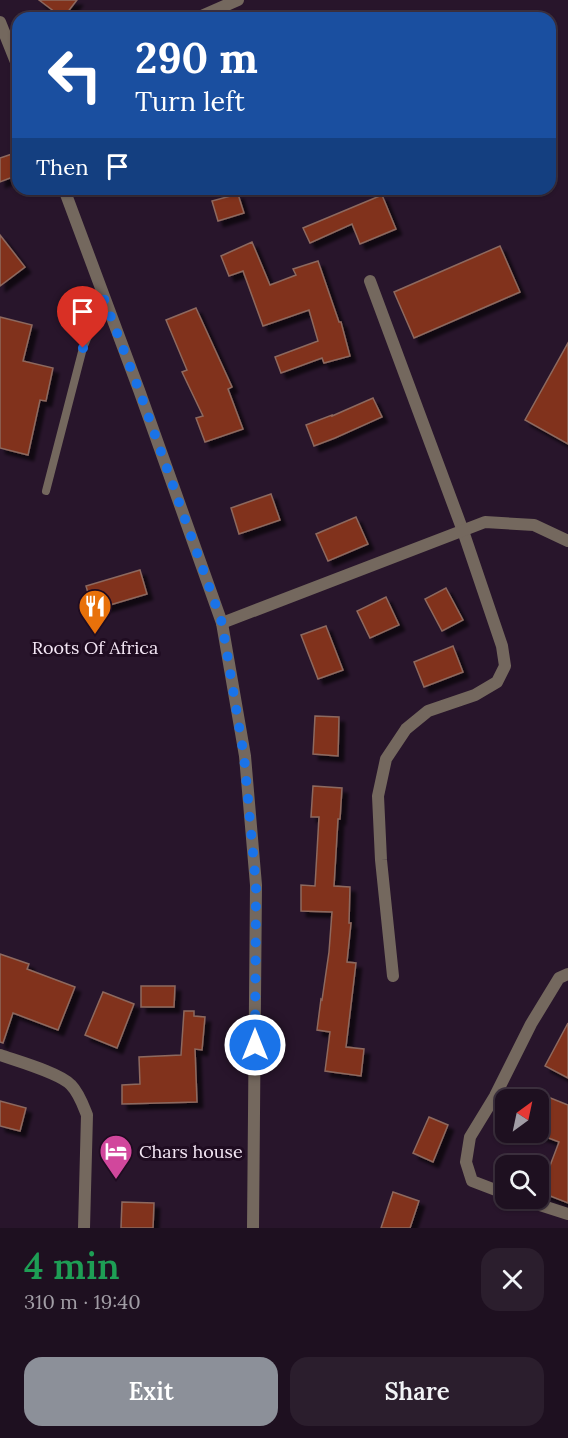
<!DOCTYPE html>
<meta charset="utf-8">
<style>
:root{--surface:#1e1020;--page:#2b1e2d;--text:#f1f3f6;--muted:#a19da5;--line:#3c303e;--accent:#8c9099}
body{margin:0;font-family:Lora,serif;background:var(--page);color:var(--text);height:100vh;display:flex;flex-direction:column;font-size:22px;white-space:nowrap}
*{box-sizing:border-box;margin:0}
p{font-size:20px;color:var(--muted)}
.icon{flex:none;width:33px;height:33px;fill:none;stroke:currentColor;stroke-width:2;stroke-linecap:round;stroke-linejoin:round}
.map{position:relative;height:1228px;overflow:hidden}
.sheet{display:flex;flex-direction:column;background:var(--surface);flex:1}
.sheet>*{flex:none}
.hud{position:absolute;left:12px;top:12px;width:544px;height:183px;border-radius:18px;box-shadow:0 2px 4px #0004,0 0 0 2px var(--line);background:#1a4fa0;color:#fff;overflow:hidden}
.needle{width:39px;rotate:33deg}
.fabs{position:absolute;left:495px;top:1089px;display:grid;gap:12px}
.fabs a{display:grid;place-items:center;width:54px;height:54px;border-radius:12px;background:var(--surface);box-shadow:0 2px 4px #0004,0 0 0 2px var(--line);font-size:30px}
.pin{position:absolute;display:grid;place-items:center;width:51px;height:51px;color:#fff;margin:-62px -26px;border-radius:50% 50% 50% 0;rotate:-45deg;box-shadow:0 0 6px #0007}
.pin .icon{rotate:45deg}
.me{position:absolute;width:66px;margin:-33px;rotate:0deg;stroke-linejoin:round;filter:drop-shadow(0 0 4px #0008)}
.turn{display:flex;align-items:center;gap:21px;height:126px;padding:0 24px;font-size:27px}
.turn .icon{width:78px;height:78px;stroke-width:2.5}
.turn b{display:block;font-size:42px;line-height:51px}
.then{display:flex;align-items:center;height:57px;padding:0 24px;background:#0003;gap:12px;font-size:22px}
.round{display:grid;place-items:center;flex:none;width:63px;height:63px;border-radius:18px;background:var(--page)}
.headline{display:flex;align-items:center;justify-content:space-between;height:102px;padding:0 24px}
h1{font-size:36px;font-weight:600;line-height:45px;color:#1e9e55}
.primary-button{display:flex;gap:12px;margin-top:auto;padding:12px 24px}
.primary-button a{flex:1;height:69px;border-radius:18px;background:var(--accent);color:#fff;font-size:24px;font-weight:600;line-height:69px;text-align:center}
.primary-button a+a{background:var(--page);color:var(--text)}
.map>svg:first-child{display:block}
</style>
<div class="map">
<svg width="568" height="1228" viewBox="0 0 568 1228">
<defs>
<filter id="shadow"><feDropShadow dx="5.5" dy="5.5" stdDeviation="1.5" flood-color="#0009"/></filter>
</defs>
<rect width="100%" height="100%" fill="#28152b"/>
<!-- building -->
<g fill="#81321b" stroke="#8d695f" stroke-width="1.5" filter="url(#shadow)">
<path d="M 39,0 L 77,0 L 63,18 Z"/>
<path d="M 12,154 L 18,170 L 18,175 L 0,182 L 0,158 Z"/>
<path d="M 238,194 L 244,213 L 218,221 L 212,201 Z"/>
<path d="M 382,195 L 396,229 L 360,244 L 352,224 L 310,243 L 303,228 Z"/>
<path d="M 0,235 L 25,267 L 0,286 Z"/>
<path d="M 252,242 L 270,285 L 296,275 L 293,269 L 318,261 L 339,322 L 341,322 L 350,356 L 324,363 L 322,358 L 281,373 L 275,357 L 318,341 L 309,310 L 263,326 L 243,271 L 229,276 L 221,256 Z"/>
<path d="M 500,246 L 520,292 L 414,338 L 394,292 Z"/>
<path d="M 196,308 L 232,387 L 228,389 L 243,429 L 205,442 L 196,418 L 203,416 L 182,372 L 187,370 L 166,320 Z"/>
<path d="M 0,317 L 32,325 L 23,361 L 53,368 L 46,401 L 40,400 L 28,455 L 0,448 Z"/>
<path d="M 568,343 L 568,444 L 525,420 Z"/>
<path d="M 373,398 L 382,417 L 335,438 L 314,446 L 306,425 L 332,415 L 332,416 Z"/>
<path d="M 271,494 L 280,520 L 239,534 L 231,508 Z"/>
<path d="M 356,517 L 368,544 L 328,561 L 316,534 Z"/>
<path d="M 140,570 L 147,594 L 93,610 L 86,586 Z"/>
<path d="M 446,588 L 463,620 L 442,631 L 425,599 Z"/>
<path d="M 386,597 L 399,625 L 370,638 L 357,611 Z"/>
<path d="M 326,626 L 343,670 L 318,679 L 301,635 Z"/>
<path d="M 453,646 L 463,672 L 424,687 L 414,662 Z"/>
<path d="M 315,716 L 339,717 L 338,756 L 313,754 Z"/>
<path d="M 313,786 L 342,788 L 340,819 L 338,819 L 334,886 L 350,887 L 349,923 L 351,923 L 347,962 L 356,963 L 346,1047 L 364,1049 L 361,1076 L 325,1071 L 330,1032 L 317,1030 L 321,999 L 322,1000 L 329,952 L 332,912 L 301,911 L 301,885 L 315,886 L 319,817 L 311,817 Z"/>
<path d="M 0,954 L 29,964 L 27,969 L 75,987 L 58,1030 L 13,1013 L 3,1043 L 0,1042 Z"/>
<path d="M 141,986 L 175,986 L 174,1007 L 141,1007 Z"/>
<path d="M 103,992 L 134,1004 L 117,1048 L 85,1035 Z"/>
<path d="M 184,1011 L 194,1011 L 194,1016 L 205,1017 L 202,1050 L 195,1049 L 197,1102 L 122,1104 L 122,1085 L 140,1084 L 139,1057 L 181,1055 Z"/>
<path d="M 568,1023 L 568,1078 L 545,1066 Z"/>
<path d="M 538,1093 L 568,1105 L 568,1203 L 540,1192 L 559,1142 L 538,1134 Z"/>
<path d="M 0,1101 L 26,1108 L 20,1131 L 0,1126 Z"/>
<path d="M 429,1117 L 448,1125 L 433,1162 L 413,1153 Z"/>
<path d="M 393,1192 L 419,1201 L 410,1228 L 381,1228 Z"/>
<path d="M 122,1202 L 154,1203 L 153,1228 L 121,1228 Z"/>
</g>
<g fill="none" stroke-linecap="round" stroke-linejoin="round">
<!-- service -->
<path stroke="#74685e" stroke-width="8" d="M 46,491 L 83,348 L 104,299"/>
<!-- minor -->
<g stroke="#74685e" stroke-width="12">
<path d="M 197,18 L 238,0"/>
<path d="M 370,281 L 463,531 L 502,646 L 505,666 L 497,682 L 475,695 L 428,711 L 406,729 L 386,759 L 378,796 L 381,860 L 393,976"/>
<path d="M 222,623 L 485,522 L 534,525 L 568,541"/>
<path d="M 0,1055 C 17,1061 60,1073 71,1085 C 79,1093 83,1105 87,1115 L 84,1228"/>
<path d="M 506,1194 L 472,1181 L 466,1162 L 470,1137 L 495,1096 L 531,1024 L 559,978 L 568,974"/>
<path d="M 518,1198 L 568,1214"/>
</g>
<!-- tertiary -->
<g stroke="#74685e" stroke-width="12">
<path d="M 0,22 L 18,67"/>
<path d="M 64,189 L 139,390 L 222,623 L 245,756 L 256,885 L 253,1228"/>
</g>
</g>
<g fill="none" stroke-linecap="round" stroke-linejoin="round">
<!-- route -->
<path stroke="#1a73e8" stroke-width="10" stroke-dasharray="0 18" d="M 83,348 L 104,299 L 139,390 L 222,623 L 244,756 L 256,885 L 255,1045"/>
</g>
<!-- icons -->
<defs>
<symbol id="restaurant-pin" viewBox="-11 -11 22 30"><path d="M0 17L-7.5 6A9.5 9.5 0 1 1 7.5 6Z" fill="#e8710a" stroke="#1f0c21"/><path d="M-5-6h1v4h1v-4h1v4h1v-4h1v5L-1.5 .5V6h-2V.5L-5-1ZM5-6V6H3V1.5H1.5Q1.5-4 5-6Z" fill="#fff"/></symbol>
<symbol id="hotel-pin" viewBox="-11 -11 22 30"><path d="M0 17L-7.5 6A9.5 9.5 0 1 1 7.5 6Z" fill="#d1479c" stroke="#1f0c21"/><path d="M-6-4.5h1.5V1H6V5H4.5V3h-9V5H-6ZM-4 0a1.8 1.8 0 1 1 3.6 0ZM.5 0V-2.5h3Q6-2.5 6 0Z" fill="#fff"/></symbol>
</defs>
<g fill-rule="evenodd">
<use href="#restaurant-pin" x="76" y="587" width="38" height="52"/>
<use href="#hotel-pin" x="97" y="1132" width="38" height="52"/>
</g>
<g text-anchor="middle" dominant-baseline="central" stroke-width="6" stroke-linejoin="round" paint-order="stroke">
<!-- poi labels -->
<g font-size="18" fill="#f4e7f5" stroke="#1f0c21">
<text x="95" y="647">Roots Of Africa</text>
<text x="139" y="1151" text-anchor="start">Chars house</text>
</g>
</g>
</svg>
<div class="fabs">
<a><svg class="needle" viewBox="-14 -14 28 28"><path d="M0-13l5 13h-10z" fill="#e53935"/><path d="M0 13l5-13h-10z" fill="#a19da5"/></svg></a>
<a><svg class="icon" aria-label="search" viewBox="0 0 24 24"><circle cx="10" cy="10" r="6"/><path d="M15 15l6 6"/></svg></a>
</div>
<div class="pin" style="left:83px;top:348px;background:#d93025"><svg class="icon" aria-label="arrive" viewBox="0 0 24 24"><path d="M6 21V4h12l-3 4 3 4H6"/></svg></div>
<svg class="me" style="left:255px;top:1045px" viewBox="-20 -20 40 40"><circle r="17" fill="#1a73e8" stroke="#fff" stroke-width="3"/><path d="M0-11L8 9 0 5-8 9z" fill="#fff"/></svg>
<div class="hud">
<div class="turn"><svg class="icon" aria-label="left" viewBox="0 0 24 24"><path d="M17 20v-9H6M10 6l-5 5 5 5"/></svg><div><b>290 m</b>Turn left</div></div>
<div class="then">Then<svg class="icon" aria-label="arrive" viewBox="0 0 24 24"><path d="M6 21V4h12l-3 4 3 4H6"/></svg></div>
</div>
</div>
<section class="sheet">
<div class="headline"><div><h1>4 min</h1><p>310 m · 19:40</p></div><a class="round"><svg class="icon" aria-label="close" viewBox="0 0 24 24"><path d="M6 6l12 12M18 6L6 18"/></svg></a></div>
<div class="primary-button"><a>Exit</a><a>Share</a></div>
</section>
